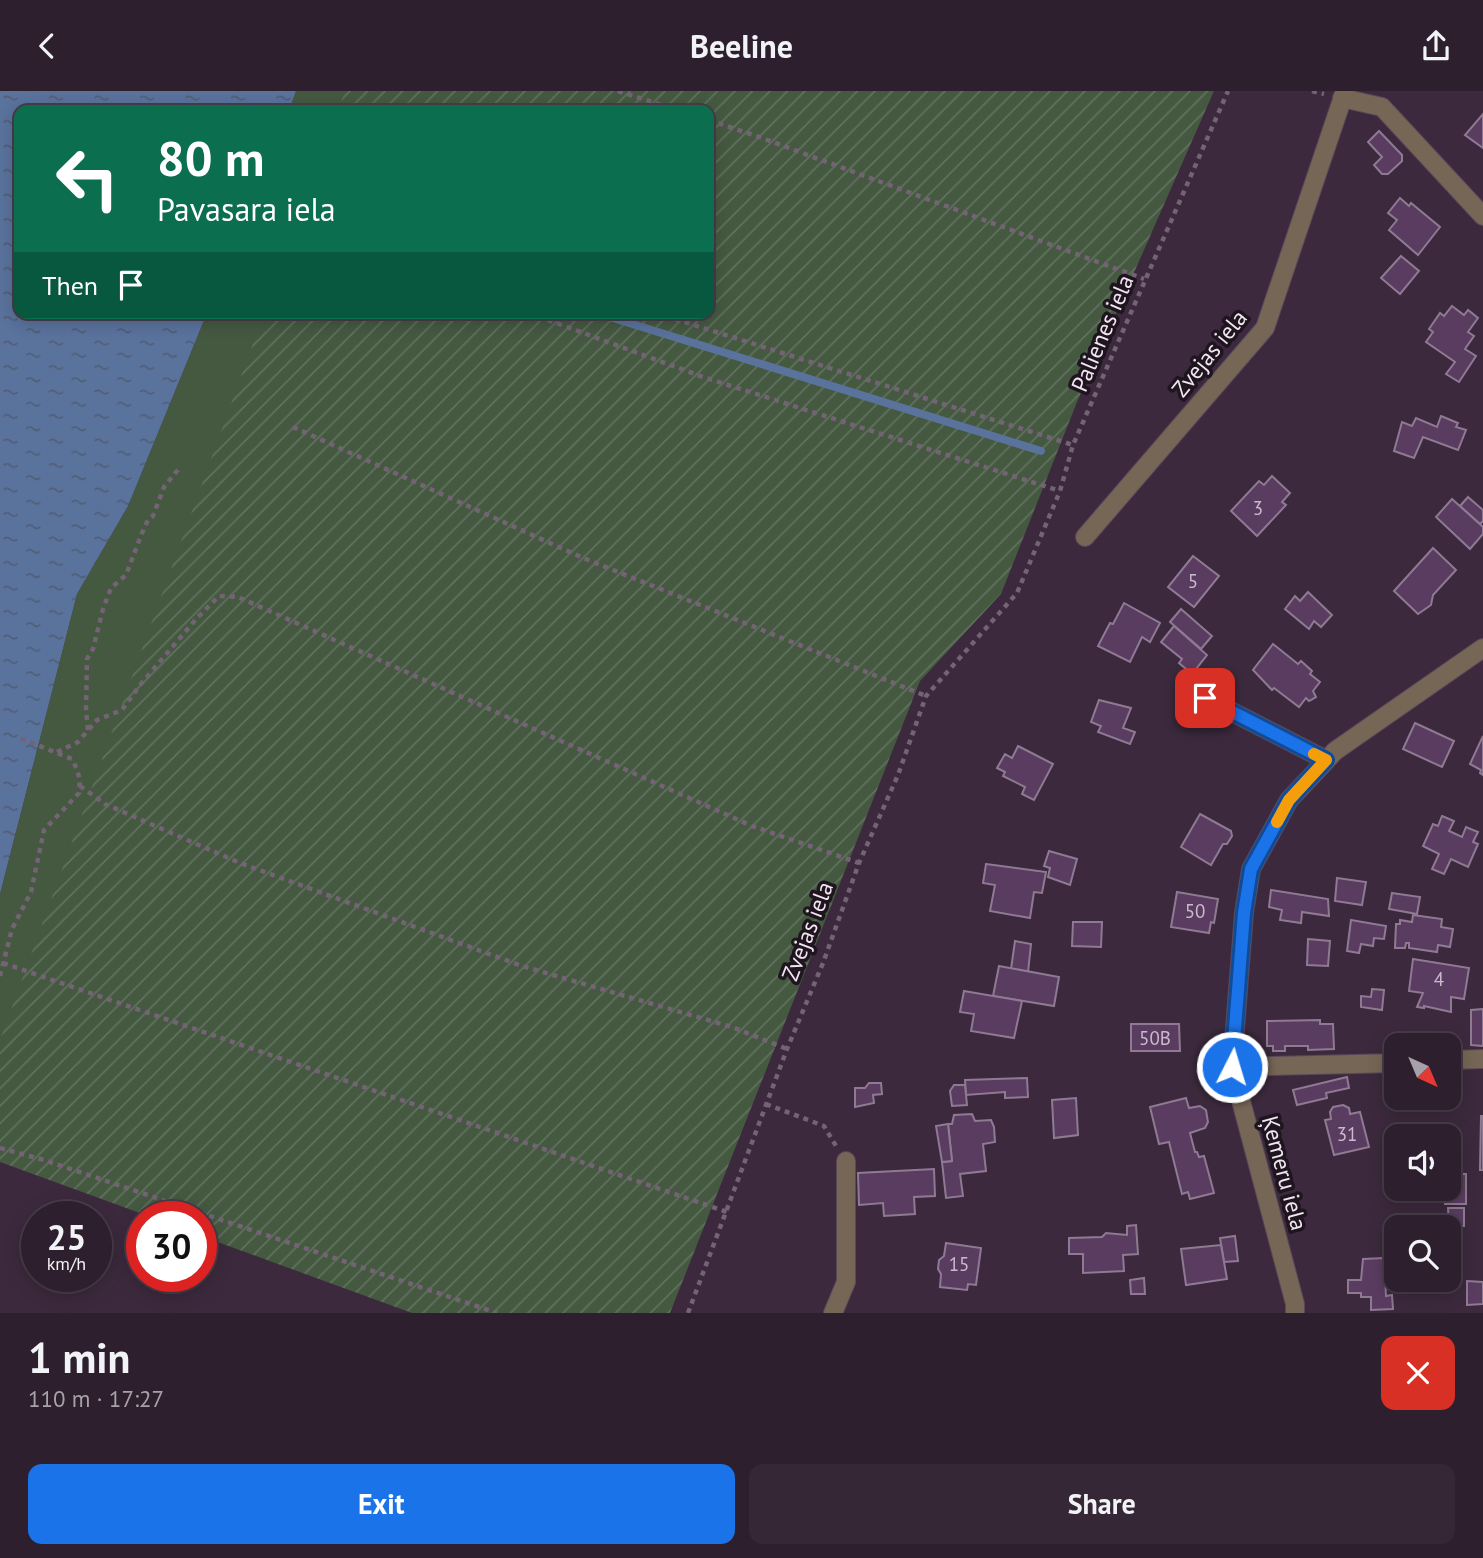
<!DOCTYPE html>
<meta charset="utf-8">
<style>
:root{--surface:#2d1f2e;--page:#352736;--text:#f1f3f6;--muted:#a7a2aa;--line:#483d4a;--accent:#1a73e8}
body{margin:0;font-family:"PT Sans",sans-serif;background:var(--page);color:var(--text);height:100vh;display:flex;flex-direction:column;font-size:26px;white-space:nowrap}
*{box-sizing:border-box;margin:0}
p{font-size:23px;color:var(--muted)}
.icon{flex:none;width:38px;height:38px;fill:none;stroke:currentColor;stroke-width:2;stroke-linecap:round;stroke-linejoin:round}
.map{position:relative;height:1222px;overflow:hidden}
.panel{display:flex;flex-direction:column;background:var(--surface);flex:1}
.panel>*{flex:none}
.top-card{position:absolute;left:14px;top:14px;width:700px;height:214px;border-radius:14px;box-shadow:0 4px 18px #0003,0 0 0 2px var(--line);background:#0b6e4f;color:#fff;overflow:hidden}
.needle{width:46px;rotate:136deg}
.fabs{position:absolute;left:1384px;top:942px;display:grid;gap:14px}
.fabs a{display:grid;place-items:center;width:77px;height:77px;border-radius:14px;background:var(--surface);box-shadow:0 4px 18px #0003,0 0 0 2px var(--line);font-size:35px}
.speed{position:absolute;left:21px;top:1110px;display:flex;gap:14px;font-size:35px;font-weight:700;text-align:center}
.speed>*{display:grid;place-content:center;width:91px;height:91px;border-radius:50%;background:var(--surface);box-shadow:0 4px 18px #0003,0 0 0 2px var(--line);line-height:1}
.speed small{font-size:18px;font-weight:400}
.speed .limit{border:10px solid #d22;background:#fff;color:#111}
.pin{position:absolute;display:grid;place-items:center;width:60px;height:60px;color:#fff;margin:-30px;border-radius:14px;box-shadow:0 4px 10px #0006}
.me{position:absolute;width:77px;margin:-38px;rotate:5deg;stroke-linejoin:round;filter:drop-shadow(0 0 5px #0008)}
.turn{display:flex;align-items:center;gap:24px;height:147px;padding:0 28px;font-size:32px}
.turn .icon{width:91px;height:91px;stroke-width:2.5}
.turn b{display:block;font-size:49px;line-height:60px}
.then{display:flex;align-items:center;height:66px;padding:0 28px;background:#0003;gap:14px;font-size:26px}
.round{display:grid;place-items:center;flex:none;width:74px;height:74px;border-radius:14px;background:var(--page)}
.overview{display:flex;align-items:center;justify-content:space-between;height:119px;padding:0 28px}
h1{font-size:42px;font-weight:600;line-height:52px}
.button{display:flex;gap:14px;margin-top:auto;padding:14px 28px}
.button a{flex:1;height:80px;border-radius:14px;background:var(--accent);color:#fff;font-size:28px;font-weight:600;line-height:80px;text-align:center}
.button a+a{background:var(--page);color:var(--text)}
header{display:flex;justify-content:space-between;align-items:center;height:91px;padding:0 28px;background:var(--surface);font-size:32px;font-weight:600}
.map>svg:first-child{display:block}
</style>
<header><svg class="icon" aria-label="back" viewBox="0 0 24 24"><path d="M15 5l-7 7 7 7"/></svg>Beeline<svg class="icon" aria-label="share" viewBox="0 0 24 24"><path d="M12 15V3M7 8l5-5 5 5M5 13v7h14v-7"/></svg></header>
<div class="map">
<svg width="1483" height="1222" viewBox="0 0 1483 1222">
<defs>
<pattern id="garden-furrows" width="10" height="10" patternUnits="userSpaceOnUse" patternTransform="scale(1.75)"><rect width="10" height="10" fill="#455941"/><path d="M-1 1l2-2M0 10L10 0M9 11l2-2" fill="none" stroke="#60715d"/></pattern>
<pattern id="water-ripples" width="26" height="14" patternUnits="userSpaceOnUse" patternTransform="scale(1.75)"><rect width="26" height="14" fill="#5a739d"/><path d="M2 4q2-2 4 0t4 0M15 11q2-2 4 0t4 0" fill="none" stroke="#525e77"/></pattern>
</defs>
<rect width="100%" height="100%" fill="#3c293d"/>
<!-- park -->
<g fill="#455941">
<path d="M 296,0 L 405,0 L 397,19 L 289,19 Z"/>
<path d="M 207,222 L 310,222 L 0,1032 L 0,803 L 77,503 L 128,415 Z"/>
</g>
<!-- garden -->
<path fill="url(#garden-furrows)" d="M 345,0 L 1214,0 L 1077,311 L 1001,503 L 920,590 L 670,1222 L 412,1222 L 201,1145 L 201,1125 L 148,1125 L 0,1071 L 0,949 L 264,222 L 709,222 L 709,19 L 338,19 Z"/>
<!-- water -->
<path fill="url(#water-ripples)" d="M 0,0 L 296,0 L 289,19 L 19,19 L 19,222 L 207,222 L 128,415 L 77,503 L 0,803 Z"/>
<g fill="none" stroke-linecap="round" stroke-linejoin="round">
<!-- stream -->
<path stroke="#5a739d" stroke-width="8" d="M 597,222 L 1041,360"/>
</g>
<!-- building -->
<g fill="#5a3c61" stroke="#8e7a92" stroke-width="2">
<path d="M 1483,23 L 1483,57 L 1465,44 Z"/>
<path d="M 1379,40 L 1402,64 L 1402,70 L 1388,83 L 1382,83 L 1374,74 L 1382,66 L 1368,51 Z"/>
<path d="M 1400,107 L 1409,115 L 1411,112 L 1440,136 L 1418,164 L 1389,139 L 1397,129 L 1388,122 Z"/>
<path d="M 1401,165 L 1419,180 L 1400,203 L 1381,187 Z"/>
<path d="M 1452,215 L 1464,224 L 1468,219 L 1478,227 L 1468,241 L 1474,245 L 1465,258 L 1476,265 L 1459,291 L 1446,283 L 1455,271 L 1426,251 L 1433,241 L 1429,238 L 1440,222 L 1444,225 Z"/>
<path d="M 1441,325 L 1458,332 L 1456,336 L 1466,339 L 1458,359 L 1423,346 L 1414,367 L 1394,360 L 1402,331 L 1412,335 L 1416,327 L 1437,336 Z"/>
<path d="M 1272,385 L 1290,402 L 1282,411 L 1286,414 L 1257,445 L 1231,420 L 1259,390 L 1264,394 Z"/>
<path d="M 1468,406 L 1483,419 L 1483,430 L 1480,433 L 1460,415 Z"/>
<path d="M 1452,408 L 1483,436 L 1483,443 L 1470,458 L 1436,426 Z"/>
<path d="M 1433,457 L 1456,479 L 1433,504 L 1431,514 L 1418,523 L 1394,500 Z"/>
<path d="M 1193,465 L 1219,485 L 1194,516 L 1168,496 Z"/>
<path d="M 1308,501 L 1332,524 L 1321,536 L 1314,530 L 1309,538 L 1285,518 L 1295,505 L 1300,510 Z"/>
<path d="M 1124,512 L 1160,532 L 1150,551 L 1142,546 L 1130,571 L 1098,555 L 1110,532 L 1113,533 Z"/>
<path d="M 1181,518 L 1212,545 L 1201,558 L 1170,531 Z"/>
<path d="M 1174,535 L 1207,564 L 1192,583 L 1179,572 L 1182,568 L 1161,551 Z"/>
<path d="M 1273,553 L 1298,573 L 1301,570 L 1312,580 L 1310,583 L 1320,591 L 1313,600 L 1316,606 L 1309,610 L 1306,607 L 1299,616 L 1274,597 L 1272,599 L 1253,579 Z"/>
<path d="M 1099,609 L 1131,617 L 1123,637 L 1135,641 L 1130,653 L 1098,641 L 1101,635 L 1091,631 Z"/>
<path d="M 1415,632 L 1454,650 L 1442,676 L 1403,658 Z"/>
<path d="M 1483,645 L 1483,684 L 1480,682 L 1481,679 L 1470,673 Z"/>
<path d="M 1018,655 L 1053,673 L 1034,709 L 1022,703 L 1025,696 L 1003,685 L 1005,681 L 997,677 L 1005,663 L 1012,667 Z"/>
<path d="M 1200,723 L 1231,740 L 1232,745 L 1227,753 L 1223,753 L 1211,774 L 1181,756 Z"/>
<path d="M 1442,725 L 1454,730 L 1449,740 L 1462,746 L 1466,736 L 1478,741 L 1473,751 L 1478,753 L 1468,776 L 1451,768 L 1444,783 L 1432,778 L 1439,763 L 1423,755 L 1433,733 L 1438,735 Z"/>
<path d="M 1049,760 L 1077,768 L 1070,794 L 1048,786 L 1050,777 L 1044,775 Z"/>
<path d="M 986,773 L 1046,781 L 1042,802 L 1034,801 L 1030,827 L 990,820 L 995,794 L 983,792 Z"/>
<path d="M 1337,787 L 1366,791 L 1362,814 L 1335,810 Z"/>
<path d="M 1271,799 L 1328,808 L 1329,825 L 1302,821 L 1301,832 L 1280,829 L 1282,819 L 1269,816 Z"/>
<path d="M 1177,801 L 1218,808 L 1214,832 L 1211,831 L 1209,842 L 1171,836 Z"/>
<path d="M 1392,802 L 1420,806 L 1417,823 L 1389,818 Z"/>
<path d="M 1413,824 L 1442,828 L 1441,836 L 1453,838 L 1450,856 L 1438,854 L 1437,861 L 1409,857 L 1409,852 L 1406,852 L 1405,857 L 1395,857 L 1396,833 L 1400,833 L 1400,829 L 1412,831 Z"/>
<path d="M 1351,829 L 1386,835 L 1384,848 L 1374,847 L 1373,855 L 1361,853 L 1359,862 L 1347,860 Z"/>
<path d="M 1073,831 L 1102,831 L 1101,856 L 1072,855 Z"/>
<path d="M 1308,848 L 1330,850 L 1328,875 L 1307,874 Z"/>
<path d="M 1015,850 L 1031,853 L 1028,881 L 1011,878 Z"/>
<path d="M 1413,868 L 1469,877 L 1464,908 L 1451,906 L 1451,921 L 1424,915 L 1424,917 L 1417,916 L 1423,902 L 1409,900 Z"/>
<path d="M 999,875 L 1059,886 L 1054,915 L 993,905 Z"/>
<path d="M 1372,898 L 1384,899 L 1382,919 L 1361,916 L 1361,905 L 1371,906 Z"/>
<path d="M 964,900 L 1022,910 L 1014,947 L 971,940 L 974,923 L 960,921 Z"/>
<path d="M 1483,918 L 1483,955 L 1471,954 L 1471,919 Z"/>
<path d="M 1320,929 L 1320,933 L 1333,933 L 1334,958 L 1308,959 L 1308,955 L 1285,955 L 1285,960 L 1273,960 L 1273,955 L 1267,955 L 1267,930 Z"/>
<path d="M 1131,933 L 1179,933 L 1180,960 L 1131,960 Z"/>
<path d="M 1347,986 L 1349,997 L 1326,1002 L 1327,1007 L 1297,1014 L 1293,999 Z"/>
<path d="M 1027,987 L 1028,1006 L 1005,1007 L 1005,1001 L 966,1004 L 965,989 Z"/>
<path d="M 869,992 L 881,992 L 882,1003 L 873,1004 L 874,1012 L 855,1016 L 855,997 L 865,997 Z"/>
<path d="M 954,994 L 965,994 L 967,1014 L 952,1015 L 950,1000 Z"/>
<path d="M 1076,1007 L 1078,1044 L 1054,1047 L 1052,1009 Z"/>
<path d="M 1186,1007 L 1189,1017 L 1200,1015 L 1206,1019 L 1208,1031 L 1205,1037 L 1190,1042 L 1195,1061 L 1197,1061 L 1199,1066 L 1204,1065 L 1214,1102 L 1190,1108 L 1188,1101 L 1182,1103 L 1169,1051 L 1159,1053 L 1150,1016 Z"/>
<path d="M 1343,1014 L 1349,1017 L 1350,1023 L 1360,1021 L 1369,1056 L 1334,1064 L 1325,1029 L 1331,1028 L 1330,1021 L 1333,1016 Z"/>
<path d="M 972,1023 L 975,1030 L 991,1029 L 994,1036 L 995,1051 L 983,1053 L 986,1080 L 960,1083 L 963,1105 L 946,1107 L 942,1071 L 952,1070 L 948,1033 L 952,1033 L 954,1024 Z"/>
<path d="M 1481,1025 L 1483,1025 L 1483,1079 L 1480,1079 Z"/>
<path d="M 948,1033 L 952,1070 L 942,1071 L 936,1035 Z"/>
<path d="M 934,1078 L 935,1105 L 914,1106 L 915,1123 L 884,1125 L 883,1112 L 859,1114 L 858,1082 Z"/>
<path d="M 1449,1083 L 1466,1083 L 1466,1113 L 1445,1113 L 1445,1100 L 1439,1100 L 1439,1097 L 1449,1097 Z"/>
<path d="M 1448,1117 L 1464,1117 L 1464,1135 L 1449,1135 Z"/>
<path d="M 1136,1134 L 1138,1163 L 1123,1164 L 1124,1180 L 1083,1182 L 1083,1163 L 1069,1163 L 1069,1147 L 1102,1146 L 1106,1142 L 1127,1144 L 1127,1135 Z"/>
<path d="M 1235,1145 L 1238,1170 L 1224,1171 L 1220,1147 Z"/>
<path d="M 946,1152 L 981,1157 L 976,1194 L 968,1193 L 967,1199 L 940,1196 L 941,1183 L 938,1178 L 939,1169 L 944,1165 Z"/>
<path d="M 1221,1154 L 1227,1188 L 1186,1194 L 1181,1158 Z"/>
<path d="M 1384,1167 L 1386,1205 L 1392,1204 L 1393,1218 L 1371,1219 L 1371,1206 L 1361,1206 L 1361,1202 L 1348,1202 L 1348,1189 L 1361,1189 L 1363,1168 Z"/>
<path d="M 1144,1187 L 1145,1203 L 1131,1203 L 1130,1189 Z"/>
<path d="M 1467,1190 L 1483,1191 L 1483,1213 L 1467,1214 Z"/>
</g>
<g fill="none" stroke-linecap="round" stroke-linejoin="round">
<defs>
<g id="minor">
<path d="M 1342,7 L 1382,16 L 1483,125"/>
<path d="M 1085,446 L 1265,237 L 1345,0"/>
<path d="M 1205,607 L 1326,669"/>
<path d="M 1449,969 L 1483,968"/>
<path d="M 1232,976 L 1396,972"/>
<path d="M 833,1222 L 846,1191 L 846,1070"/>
<path d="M 1295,1222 L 1295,1213 L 1232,976 L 1244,822 L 1251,778 L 1289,709 L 1335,660 L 1483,557"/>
</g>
</defs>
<!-- minor casing -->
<use href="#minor" stroke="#59475a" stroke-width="20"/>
<!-- path -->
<g stroke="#746375" stroke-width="4.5" stroke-dasharray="5 5" stroke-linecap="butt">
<path d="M 618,0 L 677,19"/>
<path d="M 1312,0 L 1324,3"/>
<path d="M 709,29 L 759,46 L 1144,188"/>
<path d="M 529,222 L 703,286 L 1060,400"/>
<path d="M 656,222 L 1073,354"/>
<path d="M 293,336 L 581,466 L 926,605"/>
<path d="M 88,639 L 86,619 L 87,568 L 93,558 L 103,518 L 111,497 L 126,484 L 142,442 L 148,429 L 153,425 L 164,396 L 181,375"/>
<path d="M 57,661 L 78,651 L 97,629 L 122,619 L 140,594 L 197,527 L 219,505 L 238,506 L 752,735 L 859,772"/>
<path d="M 80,695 L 105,713 L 240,772 L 522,875 L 732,936 L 787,958"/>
<path d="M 3,872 L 727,1121"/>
<path d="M 0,885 L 12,838 L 31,801 L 44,739 L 79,702 C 81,688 78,680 72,668 L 17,646"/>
<path d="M 766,1013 L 824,1035 L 836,1055"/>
<path d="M 0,1057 L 44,1069 L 497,1222"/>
<path d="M 688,1222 L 787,958 L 823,872 L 859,772 L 898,684 L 926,605 L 1017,502 L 1060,400 L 1073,354 L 1228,0"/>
</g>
<!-- minor -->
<use href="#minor" stroke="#766655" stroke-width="18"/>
</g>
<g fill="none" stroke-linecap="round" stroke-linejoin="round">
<defs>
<path id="route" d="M 1205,607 L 1326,669 L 1289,709 L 1251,778 L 1244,822 L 1232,976"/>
</defs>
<!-- route casing -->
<use href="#route" stroke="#114b97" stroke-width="18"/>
<!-- route -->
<use href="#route" stroke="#1a73e8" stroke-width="12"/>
<!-- slow -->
<path stroke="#f59e0b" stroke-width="12" d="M 1277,731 L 1289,709 L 1326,669 L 1314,663"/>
</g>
<g text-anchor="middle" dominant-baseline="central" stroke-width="7" stroke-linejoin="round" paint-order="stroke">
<!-- number labels -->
<g font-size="19" fill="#cbbbcd">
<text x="1258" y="417">3</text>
<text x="1193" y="490">5</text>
<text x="1195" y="820">50</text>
<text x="1439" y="888">4</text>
<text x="1155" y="947">50B</text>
<text x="1347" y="1043">31</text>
<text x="959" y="1173">15</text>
</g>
<!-- street labels -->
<g font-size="23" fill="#f1e5f1" stroke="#1e151e">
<text transform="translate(1102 242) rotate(-67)">Palienes iela</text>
<text transform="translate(1209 262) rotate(-51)">Zvejas iela</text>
<text transform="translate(807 840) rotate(-69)">Zvejas iela</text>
<text transform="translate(1285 1082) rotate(75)">Ķemeru iela</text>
</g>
</g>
</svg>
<div class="fabs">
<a><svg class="needle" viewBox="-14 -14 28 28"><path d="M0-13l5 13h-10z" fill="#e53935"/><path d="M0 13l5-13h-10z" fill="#a7a2aa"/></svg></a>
<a><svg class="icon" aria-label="sound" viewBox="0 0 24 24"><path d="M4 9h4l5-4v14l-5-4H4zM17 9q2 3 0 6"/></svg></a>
<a><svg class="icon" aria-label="search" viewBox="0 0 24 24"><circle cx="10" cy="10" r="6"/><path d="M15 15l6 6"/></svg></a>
</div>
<div class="speed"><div>25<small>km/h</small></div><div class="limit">30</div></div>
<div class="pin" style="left:1205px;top:607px;background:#d93025"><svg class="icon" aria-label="arrive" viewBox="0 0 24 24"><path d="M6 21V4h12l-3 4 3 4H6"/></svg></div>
<svg class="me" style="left:1232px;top:976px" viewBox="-20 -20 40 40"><circle r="17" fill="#1a73e8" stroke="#fff" stroke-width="3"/><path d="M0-11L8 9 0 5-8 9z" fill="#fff"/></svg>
<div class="top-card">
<div class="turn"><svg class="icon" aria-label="left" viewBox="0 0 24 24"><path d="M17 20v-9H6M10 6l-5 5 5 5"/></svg><div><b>80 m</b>Pavasara iela</div></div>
<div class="then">Then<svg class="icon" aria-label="arrive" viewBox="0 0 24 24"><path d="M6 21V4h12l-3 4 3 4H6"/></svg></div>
</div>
</div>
<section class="panel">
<div class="overview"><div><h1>1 min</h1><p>110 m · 17:27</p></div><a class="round" style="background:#d93025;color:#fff"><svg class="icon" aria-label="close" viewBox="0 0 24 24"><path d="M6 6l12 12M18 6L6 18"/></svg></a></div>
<div class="button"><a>Exit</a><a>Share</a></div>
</section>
